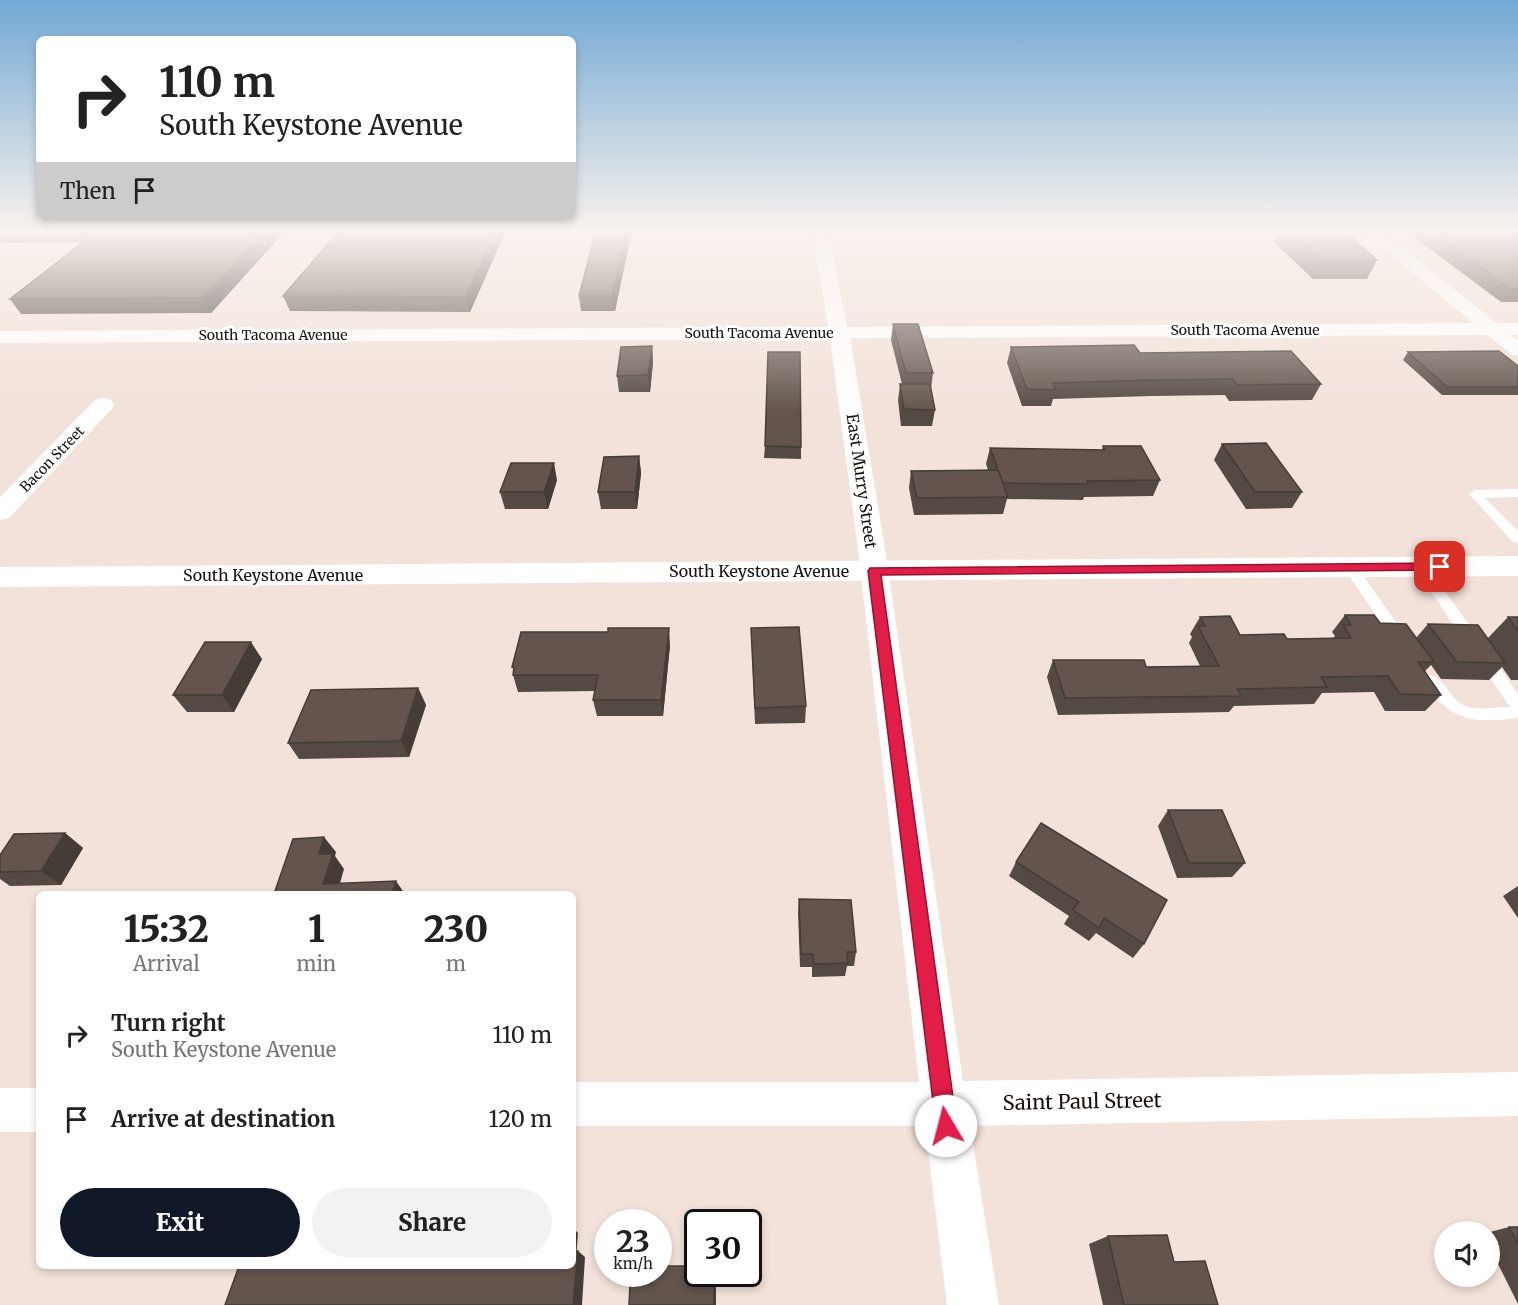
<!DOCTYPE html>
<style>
:root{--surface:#fff;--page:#f2f2f2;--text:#222;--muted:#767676;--accent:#111827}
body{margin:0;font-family:Merriweather,serif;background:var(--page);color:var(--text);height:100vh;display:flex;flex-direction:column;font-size:22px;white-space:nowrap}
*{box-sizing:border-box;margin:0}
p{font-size:20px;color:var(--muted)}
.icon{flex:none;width:33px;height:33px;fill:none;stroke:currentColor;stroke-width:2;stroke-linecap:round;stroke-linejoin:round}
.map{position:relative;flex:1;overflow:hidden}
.side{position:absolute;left:36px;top:891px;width:540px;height:378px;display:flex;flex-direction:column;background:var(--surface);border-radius:9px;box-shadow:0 3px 9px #0003}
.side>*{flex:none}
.guide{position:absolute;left:36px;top:36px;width:540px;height:183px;border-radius:9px;box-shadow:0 3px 9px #0003;background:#fff;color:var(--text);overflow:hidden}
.buttons{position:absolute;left:1434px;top:1221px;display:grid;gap:12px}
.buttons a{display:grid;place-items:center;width:66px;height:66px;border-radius:50%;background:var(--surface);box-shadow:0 3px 9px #0003;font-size:30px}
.speed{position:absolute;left:594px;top:1209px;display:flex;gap:12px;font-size:30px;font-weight:700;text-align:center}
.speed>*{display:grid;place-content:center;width:78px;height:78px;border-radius:50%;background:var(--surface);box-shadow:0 3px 9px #0003;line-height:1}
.speed small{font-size:15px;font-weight:400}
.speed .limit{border:3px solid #111;border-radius:9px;background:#fff;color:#111}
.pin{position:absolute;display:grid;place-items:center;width:51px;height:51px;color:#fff;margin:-26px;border-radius:12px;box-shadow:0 3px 9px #0006}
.me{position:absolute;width:66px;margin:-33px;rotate:352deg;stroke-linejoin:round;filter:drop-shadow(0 0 4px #0008)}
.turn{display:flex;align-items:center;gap:21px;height:126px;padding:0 24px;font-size:27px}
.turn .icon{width:78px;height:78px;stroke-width:2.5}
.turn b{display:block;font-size:42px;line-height:51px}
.then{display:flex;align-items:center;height:57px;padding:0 24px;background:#0003;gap:12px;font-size:22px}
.eta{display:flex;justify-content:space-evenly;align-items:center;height:102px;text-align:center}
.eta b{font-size:36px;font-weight:800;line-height:42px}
.primary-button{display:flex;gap:12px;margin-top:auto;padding:12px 24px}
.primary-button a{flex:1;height:69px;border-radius:36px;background:var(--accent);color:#fff;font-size:24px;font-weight:800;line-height:69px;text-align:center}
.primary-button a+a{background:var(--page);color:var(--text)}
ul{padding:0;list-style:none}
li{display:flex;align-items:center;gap:18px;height:84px;padding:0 24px}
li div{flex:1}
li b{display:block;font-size:22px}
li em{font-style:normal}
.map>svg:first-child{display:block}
</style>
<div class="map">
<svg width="1518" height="1305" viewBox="0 0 1518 1305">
<rect width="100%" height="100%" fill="#f2e2da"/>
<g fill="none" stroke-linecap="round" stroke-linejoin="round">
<!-- service -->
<g fill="#fff" fill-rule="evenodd">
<path d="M 1388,242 L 1392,245 L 1391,247 L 1340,249 L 1336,246 L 1340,243 Z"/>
<path d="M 1518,489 L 1518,497 L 1485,498 L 1518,531 L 1518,543 L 1513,542 L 1469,494 L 1475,490 Z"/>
<path d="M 1350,562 L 1355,564 L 1405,635 L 1407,639 L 1405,643 L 1395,643 L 1343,567 Z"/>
<path d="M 1421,562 L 1426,564 L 1518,694 L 1518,717 C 1508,720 1499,720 1489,720 C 1458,721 1442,708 1425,684 L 1422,680 L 1425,676 C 1440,671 1449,696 1461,704 C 1474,712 1495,707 1510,707 L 1416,570 L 1414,567 L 1416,564 Z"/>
</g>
<!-- minor -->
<g fill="#fff" fill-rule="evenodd">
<path d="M 812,230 L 828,230 L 847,327 L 1473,323 L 1361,230 L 1379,230 L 1497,323 L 1518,323 L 1518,335 L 1511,335 L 1518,340 L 1518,356 L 1511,354 L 1487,335 L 850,338 L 885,549 L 963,1081 L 1518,1072 L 1518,1116 L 970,1126 L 999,1305 L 947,1305 L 925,1126 L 573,1126 L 573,1082 L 919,1082 L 858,549 L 830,339 L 0,343 L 0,331 L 828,327 Z"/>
<path d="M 103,398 L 111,400 L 114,405 L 111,410 L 9,518 L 0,520 L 0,497 L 95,400 Z"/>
<rect x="0" y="1088" width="39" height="44"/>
</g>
<!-- secondary -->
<path fill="#fff" fill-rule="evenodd" d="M 1518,556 L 1518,576 L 0,587 L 0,567 Z"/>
</g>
<!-- wall -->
<g fill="#554943">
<path d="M 0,230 L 286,230 L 211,313 L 21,314 L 10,299 L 82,242 L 0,243 Z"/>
<path d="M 340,230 L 506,230 L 470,312 L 290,311 L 283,296 Z"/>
<path d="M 632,230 L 615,311 L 581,311 L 579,296 Z"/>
<path d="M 1280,230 L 1326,230 L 1329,232 L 1377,260 L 1367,279 L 1313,279 L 1274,242 Z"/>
<path d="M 1405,230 L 1518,230 L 1518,302 L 1501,302 Z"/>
<path d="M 893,324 L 933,373 L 931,389 L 935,410 L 932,426 L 901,426 L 898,400 L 900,384 L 902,384 L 891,340 Z"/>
<path d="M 652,346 L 653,362 L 650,392 L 619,392 L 617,376 Z"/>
<path d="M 1011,347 L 1140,353 L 1321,384 L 1312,400 L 1229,401 L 1225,395 L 1151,396 L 1053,399 L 1051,406 L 1022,406 L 1007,363 Z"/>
<path d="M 1408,352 L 1518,366 L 1518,395 L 1442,395 L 1403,360 Z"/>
<path d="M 1222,444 L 1302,492 L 1292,508 L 1246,509 L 1214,460 Z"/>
<path d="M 765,446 L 801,447 L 801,459 L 764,458 Z"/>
<path d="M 1103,446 L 1160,480 L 1153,496 L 1084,497 L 1083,500 L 1007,499 L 1003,514 L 914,515 L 909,488 L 911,471 L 988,470 L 986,464 L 990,448 L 1102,450 Z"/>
<path d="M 639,456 L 641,473 L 637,509 L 601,509 L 598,492 Z"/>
<path d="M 557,480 L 548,509 L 505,509 L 500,492 Z"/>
<path d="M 1345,615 L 1380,623 L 1416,638 L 1428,624 L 1488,638 L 1508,617 L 1518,617 L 1518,680 L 1511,680 L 1502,667 L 1489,680 L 1441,679 L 1431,665 L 1425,671 L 1441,695 L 1425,711 L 1385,711 L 1374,692 L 1322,693 L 1314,704 L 1234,706 L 1229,712 L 1058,715 L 1047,677 L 1053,660 L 1146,667 L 1200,666 L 1189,643 L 1192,637 L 1190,634 L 1200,617 L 1240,635 L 1287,639 L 1333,638 L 1335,636 L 1332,632 Z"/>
<path d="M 751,628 L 806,706 L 805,723 L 755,724 Z"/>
<path d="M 670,645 L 663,716 L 597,716 L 593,700 L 595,691 L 518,692 L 513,675 L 514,671 L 512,667 Z"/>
<path d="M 262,659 L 234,712 L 187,712 L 173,695 Z"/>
<path d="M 418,688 L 426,705 L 409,757 L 299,759 L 288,743 Z"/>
<path d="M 1168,810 L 1245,863 L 1232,877 L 1177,878 L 1158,826 Z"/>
<path d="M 65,833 L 83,848 L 61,885 L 10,886 L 0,879 L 0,855 Z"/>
<path d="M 1016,862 L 1144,944 L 1133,958 L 1096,933 L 1089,941 L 1064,924 L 1069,916 L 1009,876 Z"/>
<path d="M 1518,886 L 1518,918 L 1503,896 Z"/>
<path d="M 799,899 L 856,952 L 854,966 L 847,966 L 845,976 L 812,977 L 812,967 L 800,967 L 798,913 Z"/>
<path d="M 1509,1227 L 1518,1227 L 1518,1304 L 1490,1248 L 1490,1232 Z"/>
<path d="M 1108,1236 L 1174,1262 L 1218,1305 L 1103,1305 L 1089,1244 Z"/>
</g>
<!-- shaded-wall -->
<g fill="#453c37">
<path d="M 267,230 L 286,230 L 211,313 L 203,298 Z"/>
<path d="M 497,230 L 506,230 L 470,312 L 466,297 Z"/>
<path d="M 627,230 L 632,230 L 615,311 L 612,296 Z"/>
<path d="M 652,346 L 653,362 L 650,392 L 648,375 Z"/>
<path d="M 639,456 L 641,473 L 637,509 L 635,492 Z"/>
<path d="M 554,463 L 557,480 L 548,509 L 544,492 Z"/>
<path d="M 669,628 L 670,645 L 663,716 L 661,700 Z"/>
<path d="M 251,642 L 262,659 L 234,712 L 222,695 Z"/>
<path d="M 418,688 L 426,705 L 409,757 L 401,741 Z"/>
<path d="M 65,833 L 83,848 L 61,885 L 41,871 Z"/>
<path d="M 324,837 L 336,852 L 335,856 L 344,869 L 337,894 L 323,884 L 319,854 Z"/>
<path d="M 396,881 L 405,894 L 392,894 Z"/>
<path d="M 573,1228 L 578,1233 L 576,1258 L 573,1256 Z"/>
<path d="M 578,1251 L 585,1257 L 582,1305 L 573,1305 Z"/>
<path d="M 688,1266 L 690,1271 L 690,1287 L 687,1283 Z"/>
<path d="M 714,1282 L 716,1286 L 716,1305 L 714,1305 Z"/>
</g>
<!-- building -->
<g fill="#63554e" stroke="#453c37" stroke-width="1.5">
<path d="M 99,230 L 267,230 L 203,298 L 10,299 Z"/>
<path d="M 340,230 L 497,230 L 466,297 L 283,296 Z"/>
<path d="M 596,230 L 627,230 L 612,296 L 579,296 Z"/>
<path d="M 1288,230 L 1326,230 L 1329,232 L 1346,232 L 1377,260 L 1323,260 Z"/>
<path d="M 1429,230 L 1518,230 L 1518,289 L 1510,289 Z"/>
<path d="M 893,324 L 918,324 L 933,373 L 906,373 Z"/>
<path d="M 1134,345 L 1140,353 L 1291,351 L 1321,384 L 1237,385 L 1233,379 L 1157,380 L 1053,383 L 1056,390 L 1027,389 L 1011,347 Z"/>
<path d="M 652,346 L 648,375 L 617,376 L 621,347 Z"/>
<path d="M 1499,351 L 1518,366 L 1518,387 L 1447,387 L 1408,352 Z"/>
<path d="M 768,352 L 800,352 L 801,447 L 765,446 Z"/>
<path d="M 900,384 L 930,384 L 935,410 L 904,409 Z"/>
<path d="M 1266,443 L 1302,492 L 1255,492 L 1222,444 Z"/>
<path d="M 1103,446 L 1141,446 L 1160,480 L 1087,481 L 1088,484 L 1003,483 L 990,448 L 1105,450 Z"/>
<path d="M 639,456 L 635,492 L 598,492 L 604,457 Z"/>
<path d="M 511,463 L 554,463 L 544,492 L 500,492 Z"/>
<path d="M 998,470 L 1008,497 L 917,498 L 911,471 Z"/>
<path d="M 1345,615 L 1374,615 L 1380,623 L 1406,624 L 1434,662 L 1418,662 L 1441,695 L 1400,694 L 1388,676 L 1321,677 L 1327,687 L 1237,689 L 1241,696 L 1065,698 L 1053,660 L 1144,660 L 1146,667 L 1219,666 L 1198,626 L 1205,626 L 1200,617 L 1230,616 L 1240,635 L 1284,634 L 1287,639 L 1351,638 L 1343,625 L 1351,625 Z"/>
<path d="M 1508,617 L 1518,617 L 1518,631 Z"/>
<path d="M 1428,624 L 1478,625 L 1505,663 L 1457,662 Z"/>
<path d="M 799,627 L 806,706 L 755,708 L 751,628 Z"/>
<path d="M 608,628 L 669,628 L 661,700 L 593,700 L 598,675 L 513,675 L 514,667 L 512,667 L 521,632 L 608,632 Z"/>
<path d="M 205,642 L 251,642 L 222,695 L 173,695 Z"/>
<path d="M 418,688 L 401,741 L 288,743 L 311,690 Z"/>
<path d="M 1168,810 L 1222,810 L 1245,863 L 1189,863 Z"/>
<path d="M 1041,823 L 1167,900 L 1144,944 L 1104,918 L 1099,928 L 1073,910 L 1079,902 L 1016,862 Z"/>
<path d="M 65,833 L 41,871 L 0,872 L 0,855 L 14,834 Z"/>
<path d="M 324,837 L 319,854 L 333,854 L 323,884 L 396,881 L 392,894 L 274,894 L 293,839 Z"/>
<path d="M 799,899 L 851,900 L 856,952 L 847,952 L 848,963 L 814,964 L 813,954 L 801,954 Z"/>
<path d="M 1509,1227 L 1518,1227 L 1518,1244 Z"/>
<path d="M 1167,1235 L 1174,1262 L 1205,1261 L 1218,1305 L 1124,1305 L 1108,1236 Z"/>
<path d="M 573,1251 L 578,1251 L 573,1305 L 225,1305 L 239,1266 L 573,1266 Z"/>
<path d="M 658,1266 L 688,1266 L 687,1283 L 714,1282 L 714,1305 L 629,1305 L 630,1284 L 651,1284 L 651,1274 L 658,1274 Z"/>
</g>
<!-- sky -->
<linearGradient id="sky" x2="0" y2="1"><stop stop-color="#72a9d4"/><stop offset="0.56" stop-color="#f9f2ee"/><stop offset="1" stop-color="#f9f2ee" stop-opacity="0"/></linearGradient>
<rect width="1518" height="412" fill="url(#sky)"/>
<!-- route -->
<path fill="#e11d48" stroke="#92132f" stroke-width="1.5" d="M 1440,563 L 1445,564 L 1446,567 L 1445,570 L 881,575 L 957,1126 L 954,1133 L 946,1136 L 939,1133 L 936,1126 L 868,571 L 870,568 Z"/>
<g text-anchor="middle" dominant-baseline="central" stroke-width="6" stroke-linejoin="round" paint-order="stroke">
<!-- far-street labels -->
<g font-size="14" fill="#181310" stroke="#fff">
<text x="1245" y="330">South Tacoma Avenue</text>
<text x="759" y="333">South Tacoma Avenue</text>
<text x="273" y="335">South Tacoma Avenue</text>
<text transform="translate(52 459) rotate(-46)">Bacon Street</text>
</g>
<!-- street labels -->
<g font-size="16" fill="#181310" stroke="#fff">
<text transform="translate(862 481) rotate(82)">East Murry Street</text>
<text x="759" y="571">South Keystone Avenue</text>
<text x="273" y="575">South Keystone Avenue</text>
</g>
<!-- near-street labels -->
<g font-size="20" fill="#181310" stroke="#fff">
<text transform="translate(1082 1101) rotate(-1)">Saint Paul Street</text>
</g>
</g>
</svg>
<div class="buttons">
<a><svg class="icon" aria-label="sound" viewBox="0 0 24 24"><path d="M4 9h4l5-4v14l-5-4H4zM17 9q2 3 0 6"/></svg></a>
</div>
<div class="speed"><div>23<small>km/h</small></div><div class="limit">30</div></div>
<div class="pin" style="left:1440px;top:567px;background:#d93025"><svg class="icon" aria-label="arrive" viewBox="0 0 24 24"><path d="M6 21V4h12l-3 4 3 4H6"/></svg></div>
<svg class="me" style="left:946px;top:1126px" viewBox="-20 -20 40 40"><circle r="19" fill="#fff"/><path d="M0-13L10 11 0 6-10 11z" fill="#e11d48"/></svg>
<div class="guide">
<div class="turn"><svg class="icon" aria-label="right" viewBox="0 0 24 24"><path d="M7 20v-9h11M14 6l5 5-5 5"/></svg><div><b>110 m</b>South Keystone Avenue</div></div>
<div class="then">Then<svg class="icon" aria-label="arrive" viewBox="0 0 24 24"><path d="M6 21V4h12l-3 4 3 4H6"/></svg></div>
</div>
<section class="side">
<div class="eta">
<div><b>15:32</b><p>Arrival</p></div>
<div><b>1</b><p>min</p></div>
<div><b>230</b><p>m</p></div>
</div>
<ul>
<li><svg class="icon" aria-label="right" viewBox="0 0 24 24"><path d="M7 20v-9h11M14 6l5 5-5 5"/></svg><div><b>Turn right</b><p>South Keystone Avenue</p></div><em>110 m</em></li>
<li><svg class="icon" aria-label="arrive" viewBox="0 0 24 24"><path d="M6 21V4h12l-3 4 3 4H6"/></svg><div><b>Arrive at destination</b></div><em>120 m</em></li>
</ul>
<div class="primary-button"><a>Exit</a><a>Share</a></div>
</section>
</div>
